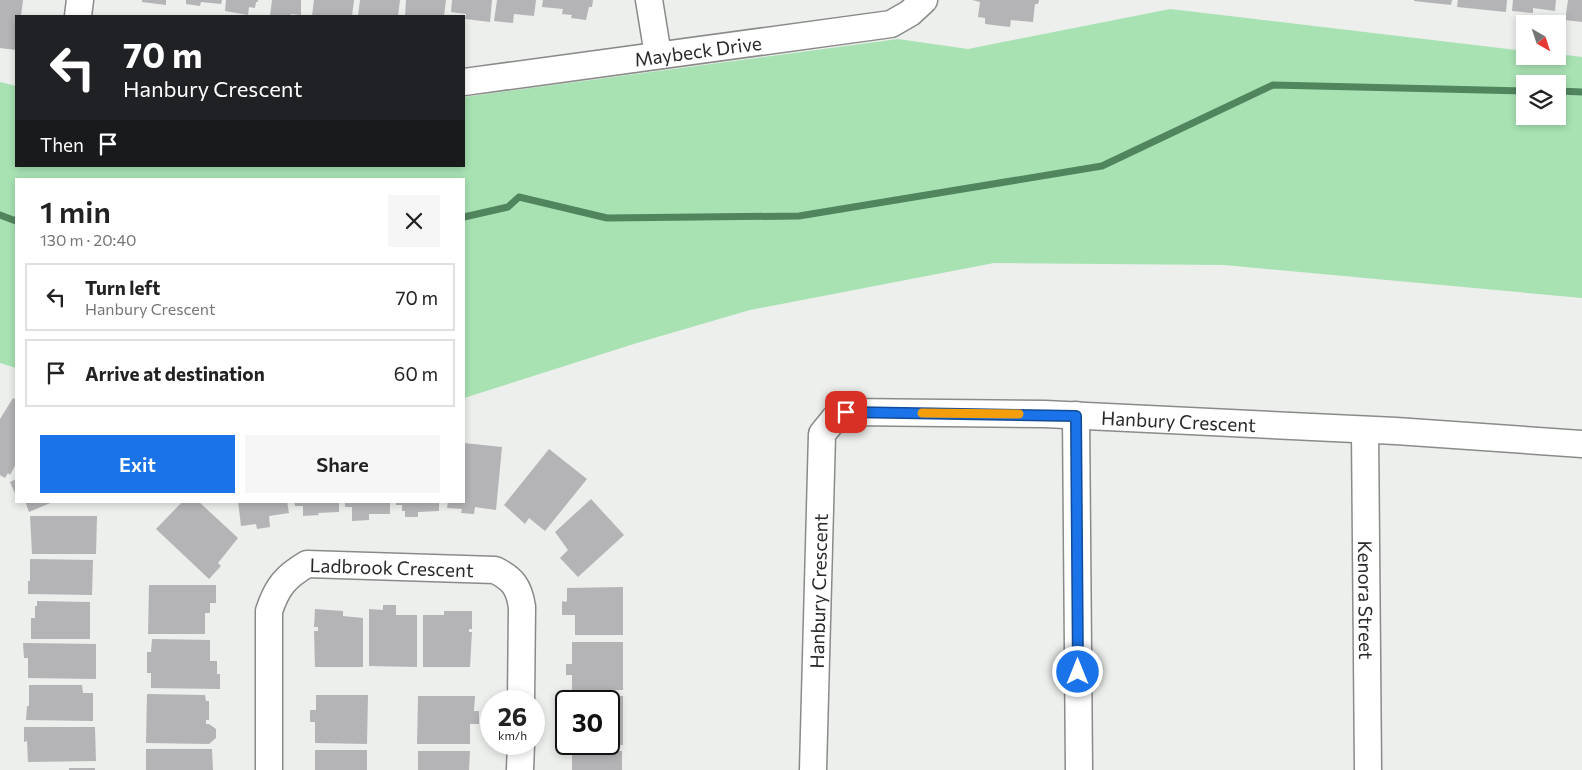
<!DOCTYPE html>
<meta charset="utf-8">
<style>
:root{--surface:#fff;--page:#f6f6f6;--text:#222;--muted:#767676;--line:#e0e0e0;--accent:#1a73e8}
body{margin:0;font-family:Commissioner,sans-serif;background:var(--page);color:var(--text);height:100vh;display:flex;flex-direction:column;font-size:19px;white-space:nowrap}
*{box-sizing:border-box;margin:0}
p{font-size:16px;color:var(--muted)}
.icon{flex:none;width:28px;height:28px;fill:none;stroke:currentColor;stroke-width:2;stroke-linecap:round;stroke-linejoin:round}
.map{position:relative;flex:1;overflow:hidden}
.sheet{position:absolute;left:15px;top:178px;width:450px;height:325px;display:flex;flex-direction:column;background:var(--surface);border-radius:0px;box-shadow:0 2px 8px #0003}
.sheet>*{flex:none}
.top-card{position:absolute;left:15px;top:15px;width:450px;height:152px;border-radius:0px;box-shadow:0 2px 8px #0003;background:#202124;color:#fff;overflow:hidden}
.needle{width:32px;rotate:141deg}
.buttons{position:absolute;left:1516px;top:15px;display:grid;gap:10px}
.buttons a{display:grid;place-items:center;width:50px;height:50px;border-radius:0px;background:var(--surface);box-shadow:0 2px 8px #0003;font-size:25px}
.speed{position:absolute;left:480px;top:690px;display:flex;gap:10px;font-size:25px;font-weight:700;text-align:center}
.speed>*{display:grid;place-content:center;width:65px;height:65px;border-radius:50%;background:var(--surface);box-shadow:0 2px 8px #0003;line-height:1}
.speed small{font-size:12px;font-weight:400}
.speed .limit{border:2px solid #111;border-radius:8px;background:#fff;color:#111}
.pin{position:absolute;display:grid;place-items:center;width:42px;height:42px;color:#fff;margin:-21px;border-radius:10px;box-shadow:0 2px 8px #0006}
.me{position:absolute;width:55px;margin:-28px;rotate:0deg;stroke-linejoin:round;filter:drop-shadow(0 0 4px #0008)}
.turn{display:flex;align-items:center;gap:18px;height:105px;padding:0 25px;font-size:22px}
.turn .icon{width:65px;height:65px;stroke-width:2.5}
.turn b{display:block;font-size:35px;line-height:42px}
.then{display:flex;align-items:center;height:48px;padding:0 25px;background:#0003;gap:10px;font-size:19px}
.round{display:grid;place-items:center;flex:none;width:52px;height:52px;border-radius:0px;background:var(--page)}
.overview{display:flex;align-items:center;justify-content:space-between;height:85px;padding:0 25px}
h1{font-size:30px;font-weight:600;line-height:38px}
.cta{display:flex;gap:10px;margin-top:auto;padding:10px 25px}
.cta a{flex:1;height:58px;border-radius:0px;background:var(--accent);color:#fff;font-size:20px;font-weight:600;line-height:58px;text-align:center}
.cta a+a{background:var(--page);color:var(--text)}
ul{padding:0;list-style:none}
li{display:flex;align-items:center;gap:15px;height:68px;margin:0 10px 8px;padding:0 15px;border:2px solid var(--line);border-radius:0px}
li div{flex:1}
li b{display:block;font-size:19px}
li em{font-style:normal}
.map>svg:first-child{display:block}
</style>
<div class="map">
<svg width="1582" height="770" viewBox="0 0 1582 770">
<rect width="100%" height="100%" fill="#ecefec"/>
<!-- green -->
<path fill="#a8e2b3" fill-rule="evenodd" d="M 1170,9 L 1525,51 L 1525,56 L 1558,56 L 1558,54 L 1582,57 L 1582,298 L 1224,265 L 994,263 L 750,310 L 637,343 L 464,398 L 464,179 L 16,179 L 16,368 L 0,363 L 0,82 L 16,86 L 16,166 L 464,166 L 464,97 L 898,39 L 968,49 ZM 1525,84 L 1558,84 L 1558,116 L 1525,116 Z"/>
<g fill="none" stroke-linecap="round" stroke-linejoin="round">
<!-- stream -->
<g stroke="#51855d" stroke-width="7">
<path d="M 1558,91 L 1582,92"/>
<path d="M 0,215 L 16,221"/>
<path d="M 464,217 L 508,207 L 519,197 L 607,218 L 799,216 L 1102,166 L 1273,85 L 1525,91"/>
</g>
</g>
<!-- building -->
<g fill="#b4b4b7">
<path d="M 0,0 L 23,0 L 21,16 L 16,16 L 16,50 L 0,48 Z"/>
<path d="M 142,0 L 166,0 L 166,5 L 142,2 Z"/>
<path d="M 186,0 L 222,0 L 221,4 L 201,2 L 200,6 L 186,4 Z"/>
<path d="M 226,0 L 258,0 L 258,2 L 256,2 L 255,8 L 249,7 L 248,15 L 225,11 Z"/>
<path d="M 272,0 L 301,0 L 301,15 L 291,14 L 291,16 L 270,16 Z"/>
<path d="M 314,0 L 354,0 L 352,16 L 312,16 Z"/>
<path d="M 360,0 L 400,0 L 398,16 L 358,16 Z"/>
<path d="M 406,0 L 446,0 L 444,16 L 405,16 Z"/>
<path d="M 452,0 L 492,0 L 490,22 L 465,19 L 466,14 L 451,12 Z"/>
<path d="M 497,0 L 536,0 L 534,16 L 514,14 L 513,23 L 494,21 Z"/>
<path d="M 543,0 L 593,0 L 592,7 L 589,7 L 586,20 L 571,18 L 572,15 L 562,14 L 563,9 L 542,7 Z"/>
<path d="M 972,0 L 1039,0 L 1038,4 L 1035,4 L 1033,22 L 1011,20 L 1010,27 L 985,24 L 985,18 L 978,17 L 980,2 Z"/>
<path d="M 1414,0 L 1452,0 L 1451,5 L 1414,1 Z"/>
<path d="M 1458,0 L 1507,0 L 1506,12 L 1457,7 Z"/>
<path d="M 1513,0 L 1556,0 L 1555,11 L 1533,8 L 1533,13 L 1512,11 Z"/>
<path d="M 1568,0 L 1582,0 L 1582,22 L 1565,20 Z"/>
<path d="M 13,398 L 16,400 L 16,464 L 10,475 L 8,473 L 5,478 L 0,475 L 0,419 Z"/>
<path d="M 464,443 L 502,447 L 496,510 L 475,507 L 474,514 L 461,513 L 462,509 L 447,508 L 448,501 L 464,501 Z"/>
<path d="M 549,449 L 587,479 L 545,531 L 529,518 L 525,524 L 504,505 Z"/>
<path d="M 16,479 L 16,496 L 10,482 Z"/>
<path d="M 591,499 L 624,535 L 578,577 L 560,558 L 568,550 L 555,532 Z"/>
<path d="M 25,501 L 55,501 L 29,512 Z"/>
<path d="M 183,501 L 198,501 L 238,538 L 218,563 L 221,566 L 209,579 L 156,529 Z"/>
<path d="M 238,501 L 287,501 L 289,513 L 269,516 L 270,527 L 257,529 L 256,524 L 241,526 Z"/>
<path d="M 294,501 L 339,501 L 339,512 L 318,513 L 319,515 L 303,516 L 303,506 L 295,506 Z"/>
<path d="M 345,501 L 390,501 L 390,514 L 369,514 L 369,520 L 352,521 L 352,507 L 345,507 Z"/>
<path d="M 396,501 L 439,501 L 439,511 L 418,512 L 418,517 L 405,517 L 405,511 L 402,511 L 402,505 L 396,505 Z"/>
<path d="M 30,516 L 97,516 L 96,554 L 32,554 Z"/>
<path d="M 30,559 L 93,560 L 92,595 L 28,594 L 28,581 L 30,581 Z"/>
<path d="M 149,585 L 216,585 L 216,603 L 210,603 L 210,613 L 205,613 L 205,634 L 148,634 Z"/>
<path d="M 623,587 L 623,635 L 575,635 L 575,615 L 562,615 L 562,601 L 566,602 L 567,600 L 567,588 Z"/>
<path d="M 37,601 L 90,602 L 90,639 L 31,639 L 31,618 L 35,618 L 35,606 L 37,606 Z"/>
<path d="M 383,605 L 396,605 L 396,615 L 417,615 L 417,667 L 369,666 L 369,609 L 383,610 Z"/>
<path d="M 315,609 L 343,611 L 343,616 L 363,618 L 363,667 L 315,667 L 314,631 L 318,631 L 318,627 L 314,627 Z"/>
<path d="M 444,611 L 472,611 L 472,629 L 469,629 L 469,632 L 472,632 L 470,667 L 423,667 L 423,615 L 444,615 Z"/>
<path d="M 152,639 L 210,640 L 210,661 L 217,661 L 217,674 L 220,674 L 220,689 L 151,688 L 151,673 L 147,673 L 147,652 L 151,652 Z"/>
<path d="M 572,642 L 623,642 L 623,690 L 572,690 L 572,675 L 566,675 L 566,664 L 572,664 Z"/>
<path d="M 23,643 L 96,644 L 96,679 L 28,678 L 28,658 L 24,658 Z"/>
<path d="M 29,685 L 82,685 L 83,693 L 93,693 L 93,721 L 26,720 L 27,706 L 29,706 Z"/>
<path d="M 147,694 L 205,695 L 206,701 L 209,701 L 209,720 L 206,720 L 206,724 L 209,724 L 216,729 L 216,738 L 209,744 L 146,743 Z"/>
<path d="M 316,695 L 368,695 L 367,744 L 315,743 L 315,722 L 310,722 L 310,710 L 316,710 Z"/>
<path d="M 418,696 L 475,696 L 474,711 L 479,711 L 479,724 L 470,724 L 470,744 L 417,744 Z"/>
<path d="M 623,696 L 623,745 L 609,745 L 609,701 L 575,701 L 575,697 Z"/>
<path d="M 24,727 L 95,727 L 96,761 L 28,762 L 27,741 L 24,742 Z"/>
<path d="M 146,749 L 212,749 L 213,770 L 146,770 Z"/>
<rect x="315" y="750" width="52" height="20"/>
<path d="M 418,751 L 470,751 L 469,770 L 418,770 Z"/>
<rect x="572" y="751" width="50" height="19"/>
<rect x="69" y="768" width="26" height="2"/>
</g>
<g fill="none" stroke-linecap="round" stroke-linejoin="round">
<defs>
<g id="street">
<path d="M 649,0 L 658,55"/>
<path d="M 78,16 L 80,0"/>
<path id="s1" d="M 464,82 L 891,24 L 910,13 L 924,0"/>
<path d="M 1076,415 L 1079,770"/>
<path id="s2" d="M 1365,430 L 1368,770"/>
<path id="s3" d="M 269,770 L 269,611 C 277,587 285,577 307,564 L 495,570 C 513,579 519,587 522,607 L 521,701"/>
<path d="M 520,770 L 521,744"/>
<path id="s4" d="M 813,770 L 822,434 L 835,418 L 846,412 L 1045,414 L 1396,431 L 1582,444"/>
</g>
</defs>
<!-- street casing -->
<use href="#street" stroke="#898b89" stroke-width="29"/>
<!-- street -->
<use href="#street" stroke="#fff" stroke-width="26"/>
</g>
<g fill="none" stroke-linecap="round" stroke-linejoin="round">
<defs>
<path id="route" d="M 846,412 L 1076,416 L 1078,672"/>
</defs>
<!-- route casing -->
<use href="#route" stroke="#114b97" stroke-width="12"/>
<!-- route -->
<use href="#route" stroke="#1a73e8" stroke-width="9"/>
<!-- slow -->
<path stroke="#f59e0b" stroke-width="9" d="M 922,413 L 1019,414"/>
</g>
<g text-anchor="middle" dominant-baseline="central" stroke-width="4" stroke-linejoin="round" paint-order="stroke">
<!-- street labels -->
<g font-size="19" fill="#282928" stroke="#f9fcf9">
<text stroke="none"><textPath href="#s1" startOffset="236">Maybeck Drive</textPath></text>
<text stroke="none"><textPath href="#s4" startOffset="702">Hanbury Crescent</textPath></text>
<text stroke="none"><textPath href="#s3" startOffset="306">Ladbrook Crescent</textPath></text>
<text stroke="none"><textPath href="#s4" startOffset="179">Hanbury Crescent</textPath></text>
<text stroke="none"><textPath href="#s2" startOffset="170">Kenora Street</textPath></text>
</g>
</g>
</svg>
<div class="buttons">
<a><svg class="needle" viewBox="-14 -14 28 28"><path d="M0-13l5 13h-10z" fill="#e53935"/><path d="M0 13l5-13h-10z" fill="#767676"/></svg></a>
<a><svg class="icon" aria-label="layers" viewBox="0 0 24 24"><path d="M12 4l9 5-9 5-9-5zM3 14l9 5 9-5"/></svg></a>
</div>
<div class="speed"><div>26<small>km/h</small></div><div class="limit">30</div></div>
<div class="pin" style="left:846px;top:412px;background:#d93025"><svg class="icon" aria-label="arrive" viewBox="0 0 24 24"><path d="M6 21V4h12l-3 4 3 4H6"/></svg></div>
<svg class="me" style="left:1078px;top:672px" viewBox="-20 -20 40 40"><circle r="17" fill="#1a73e8" stroke="#fff" stroke-width="3"/><path d="M0-11L8 9 0 5-8 9z" fill="#fff"/></svg>
<div class="top-card">
<div class="turn"><svg class="icon" aria-label="left" viewBox="0 0 24 24"><path d="M17 20v-9H6M10 6l-5 5 5 5"/></svg><div><b>70 m</b>Hanbury Crescent</div></div>
<div class="then">Then<svg class="icon" aria-label="arrive" viewBox="0 0 24 24"><path d="M6 21V4h12l-3 4 3 4H6"/></svg></div>
</div>
<section class="sheet">
<div class="overview"><div><h1>1 min</h1><p>130 m · 20:40</p></div><a class="round"><svg class="icon" aria-label="close" viewBox="0 0 24 24"><path d="M6 6l12 12M18 6L6 18"/></svg></a></div>
<ul>
<li><svg class="icon" aria-label="left" viewBox="0 0 24 24"><path d="M17 20v-9H6M10 6l-5 5 5 5"/></svg><div><b>Turn left</b><p>Hanbury Crescent</p></div><em>70 m</em></li>
<li><svg class="icon" aria-label="arrive" viewBox="0 0 24 24"><path d="M6 21V4h12l-3 4 3 4H6"/></svg><div><b>Arrive at destination</b></div><em>60 m</em></li>
</ul>
<div class="cta"><a>Exit</a><a>Share</a></div>
</section>
</div>
